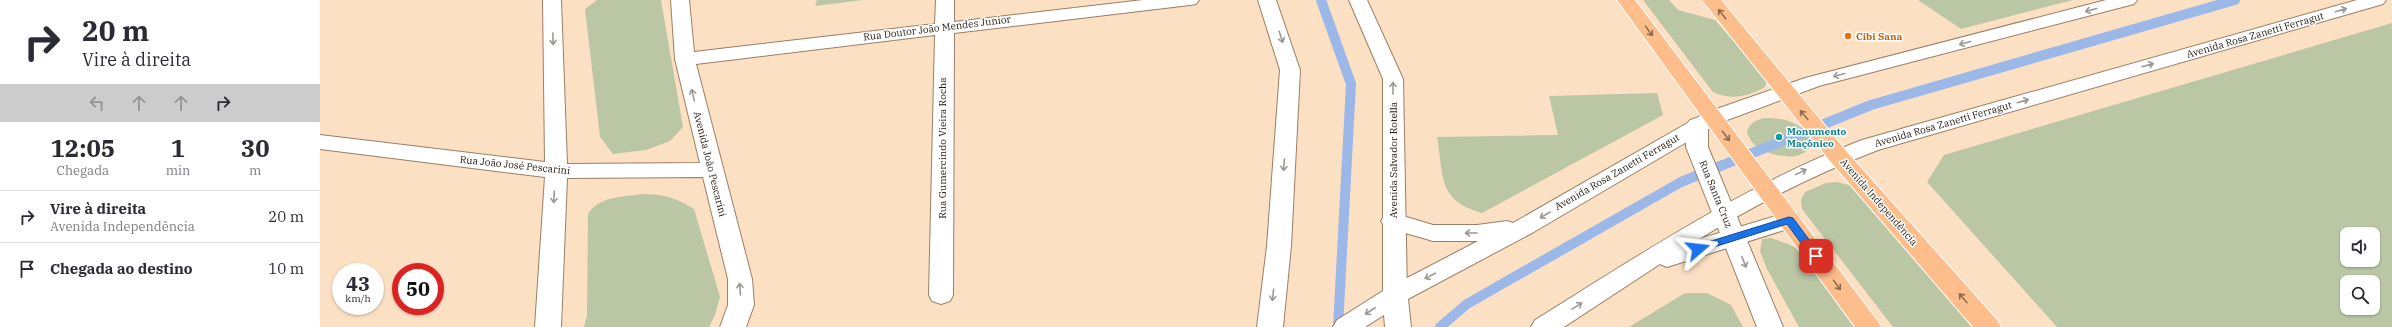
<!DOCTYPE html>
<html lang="pt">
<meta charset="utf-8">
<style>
:root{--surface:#fff;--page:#f7f7f7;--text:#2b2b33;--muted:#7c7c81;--line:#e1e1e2}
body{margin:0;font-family:"IBM Plex Serif",serif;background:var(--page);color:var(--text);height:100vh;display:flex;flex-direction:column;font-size:15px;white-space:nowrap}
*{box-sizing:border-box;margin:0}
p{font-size:13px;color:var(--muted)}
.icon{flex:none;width:22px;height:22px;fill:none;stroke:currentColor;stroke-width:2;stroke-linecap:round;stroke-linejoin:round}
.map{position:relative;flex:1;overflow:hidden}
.sheet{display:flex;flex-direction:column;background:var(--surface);width:320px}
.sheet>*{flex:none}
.top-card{background:#fff;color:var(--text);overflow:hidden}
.buttons{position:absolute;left:2020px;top:227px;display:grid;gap:8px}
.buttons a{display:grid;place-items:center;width:40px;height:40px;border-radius:8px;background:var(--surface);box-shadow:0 1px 3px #0004;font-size:20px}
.speed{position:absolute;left:12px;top:263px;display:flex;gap:8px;font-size:20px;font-weight:700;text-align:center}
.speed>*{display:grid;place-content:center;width:52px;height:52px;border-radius:50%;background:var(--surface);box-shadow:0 1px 3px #0004;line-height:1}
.speed small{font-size:10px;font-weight:400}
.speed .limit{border:6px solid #d22;background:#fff;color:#111}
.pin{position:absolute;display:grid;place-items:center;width:34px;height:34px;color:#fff;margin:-17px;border-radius:8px;box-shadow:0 2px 6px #0006}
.me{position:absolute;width:44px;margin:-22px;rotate:73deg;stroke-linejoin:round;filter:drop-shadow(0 0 3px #0008)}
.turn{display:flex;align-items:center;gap:14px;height:84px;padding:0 16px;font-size:18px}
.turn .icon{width:52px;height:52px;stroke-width:2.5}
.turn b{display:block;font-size:28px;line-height:34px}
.lanes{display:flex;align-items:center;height:38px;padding:0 16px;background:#0003;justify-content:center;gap:20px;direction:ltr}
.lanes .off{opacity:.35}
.eta{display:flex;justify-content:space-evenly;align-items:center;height:68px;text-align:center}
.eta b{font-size:24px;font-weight:800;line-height:28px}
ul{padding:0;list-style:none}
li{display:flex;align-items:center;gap:12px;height:52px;padding:0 16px;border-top:1px solid var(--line)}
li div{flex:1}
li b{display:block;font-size:15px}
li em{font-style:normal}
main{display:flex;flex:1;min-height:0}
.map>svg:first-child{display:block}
</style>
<main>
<section class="sheet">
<div class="top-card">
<div class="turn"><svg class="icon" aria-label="right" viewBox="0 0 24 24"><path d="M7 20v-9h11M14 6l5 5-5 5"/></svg><div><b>20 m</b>Vire à direita</div></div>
<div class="lanes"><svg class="icon off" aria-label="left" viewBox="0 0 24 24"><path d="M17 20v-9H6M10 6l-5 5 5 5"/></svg><svg class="icon off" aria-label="ahead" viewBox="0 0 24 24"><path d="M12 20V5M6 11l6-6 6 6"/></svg><svg class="icon off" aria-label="ahead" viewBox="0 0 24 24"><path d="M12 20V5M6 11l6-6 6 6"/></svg><svg class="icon" aria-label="right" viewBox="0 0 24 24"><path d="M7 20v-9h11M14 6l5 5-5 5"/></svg></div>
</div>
<div class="eta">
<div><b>12:05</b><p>Chegada</p></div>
<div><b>1</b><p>min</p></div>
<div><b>30</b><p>m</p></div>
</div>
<ul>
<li><svg class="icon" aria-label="right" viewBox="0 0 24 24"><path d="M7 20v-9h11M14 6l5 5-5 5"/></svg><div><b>Vire à direita</b><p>Avenida Independência</p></div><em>20 m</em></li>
<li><svg class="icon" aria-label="arrive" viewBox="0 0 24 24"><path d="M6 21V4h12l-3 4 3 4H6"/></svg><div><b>Chegada ao destino</b></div><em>10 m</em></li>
</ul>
</section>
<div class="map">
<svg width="2072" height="327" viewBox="0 0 2072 327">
<rect width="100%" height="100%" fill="#fce0c4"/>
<!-- green -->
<g fill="#bbc6a4" fill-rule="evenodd">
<path d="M 277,0 L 341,0 L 363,127 L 350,141 L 326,150 L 293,154 L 280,137 L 265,9 Z"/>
<path d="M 497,0 L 543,0 L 495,6 Z"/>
<path d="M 1323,0 L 1349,0 L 1358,10 L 1395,20 L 1443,75 L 1447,82 L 1445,87 C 1429,96 1411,101 1393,92 Z"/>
<path d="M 1598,0 L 1753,0 L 1641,29 Z"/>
<path d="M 2072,23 L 2072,327 L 1737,327 L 1607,182 L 1624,155 ZM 2027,234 L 2053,234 L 2053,260 L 2027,260 ZM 2027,282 L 2053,282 L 2053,308 L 2027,308 Z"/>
<path d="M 1337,93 L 1343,115 L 1162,213 C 1117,200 1124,177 1117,137 L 1238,135 L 1229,96 Z"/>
<path d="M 1445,118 C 1464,118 1481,122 1492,139 C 1490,163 1456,158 1441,149 C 1434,146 1430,140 1427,133 C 1429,123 1435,120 1445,118 Z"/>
<path d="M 1516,182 L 1533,186 L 1653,327 L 1573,327 L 1482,209 L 1481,200 L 1485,192 L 1506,183 Z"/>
<path d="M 322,194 C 343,194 357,198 374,209 L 400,297 L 395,315 L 389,327 L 264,327 L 267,315 L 268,214 C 279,196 303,197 322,194 Z"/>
<path d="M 1451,238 L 1473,246 L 1482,253 L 1538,327 L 1479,327 L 1447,269 L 1440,251 L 1442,239 Z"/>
<path d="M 1365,293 L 1387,293 L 1411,305 L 1423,327 L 1309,327 Z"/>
</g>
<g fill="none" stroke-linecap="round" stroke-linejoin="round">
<!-- stream -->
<g stroke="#9bb8e8" stroke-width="10">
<path d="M 1001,0 L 1031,84 L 1018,327"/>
<path d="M 1120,327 L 1147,304 L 1361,182 L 1551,105 L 1915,0"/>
</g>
<defs>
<path id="minor" d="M 223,0 L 241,0 L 247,164 L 380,163 L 355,59 L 351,0 L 369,0 L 374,52 L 615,24 L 616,0 L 634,0 L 634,22 L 823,0 L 879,0 L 876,4 L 870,5 L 634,33 L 633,295 L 630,301 L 621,304 L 612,301 L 609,295 L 615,35 L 376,64 L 432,279 L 434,305 L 426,327 L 400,327 L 408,305 L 408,279 L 383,177 L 247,178 L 241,327 L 215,327 L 225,177 L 0,149 L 0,135 L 225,162 Z"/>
<g id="tertiary">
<path d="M 938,0 L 956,0 L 980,70 L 971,246 L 963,327 L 937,327 L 947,246 L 960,70 Z"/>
<path d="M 1029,0 L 1047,0 L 1083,79 L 1087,295 L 1084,301 L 1075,304 L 1066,301 L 1063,295 L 1063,79 Z"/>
<path d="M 1377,118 L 1384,120 L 1388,125 L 1388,147 L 1463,327 L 1437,327 L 1366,147 L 1366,125 L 1370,120 Z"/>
</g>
<g id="secondary">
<path d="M 1786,0 L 1817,0 L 1814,4 L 1499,86 L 1399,123 L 1212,233 L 1088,299 L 1091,327 L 1065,327 L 1064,315 L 1045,327 L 1013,327 L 1017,320 L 1066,289 L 1158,241 L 1113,241 L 1065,227 L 1061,221 L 1065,215 L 1073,213 L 1113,225 L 1157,225 L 1187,221 L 1193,223 L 1385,113 L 1485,78 Z"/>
<path d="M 2037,0 L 2066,0 L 2063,4 L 1558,150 C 1495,174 1436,204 1379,239 L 1469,212 L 1477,214 L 1481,220 L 1477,226 L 1347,267 L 1340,264 L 1244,327 L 1211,327 L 1215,320 C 1321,254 1425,185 1542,140 Z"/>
</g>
<g id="primary">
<path d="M 1297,0 L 1315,0 L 1562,327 L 1535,327 Z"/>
<path d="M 1382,0 L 1401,0 L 1526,151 L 1677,320 L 1681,327 L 1653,327 L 1510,161 Z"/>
</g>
</defs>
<!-- minor casing -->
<use href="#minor" stroke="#997f66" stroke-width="2"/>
<!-- tertiary casing -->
<use href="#tertiary" stroke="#997f66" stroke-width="2"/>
<!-- secondary casing -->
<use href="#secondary" stroke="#997f66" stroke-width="2"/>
<!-- primary casing -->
<use href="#primary" stroke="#fff" stroke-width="2"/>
<!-- minor -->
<use href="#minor" fill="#fff" fill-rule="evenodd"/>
<!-- tertiary -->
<use href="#tertiary" fill="#fff" fill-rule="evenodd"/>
<!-- secondary -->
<use href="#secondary" fill="#fff" fill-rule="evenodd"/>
<!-- primary -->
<use href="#primary" fill="#fdbe8b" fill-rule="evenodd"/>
</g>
<!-- one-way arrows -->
<defs><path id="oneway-shaft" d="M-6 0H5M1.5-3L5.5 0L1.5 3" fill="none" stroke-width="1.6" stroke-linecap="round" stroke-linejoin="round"/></defs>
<g stroke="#9c9893">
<use href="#oneway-shaft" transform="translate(1771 10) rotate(165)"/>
<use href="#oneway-shaft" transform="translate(2021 10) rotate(-16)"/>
<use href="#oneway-shaft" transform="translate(961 37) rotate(72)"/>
<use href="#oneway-shaft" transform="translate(233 39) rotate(89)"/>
<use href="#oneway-shaft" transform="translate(1645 43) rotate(165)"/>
<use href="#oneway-shaft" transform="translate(1828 65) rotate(-16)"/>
<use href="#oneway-shaft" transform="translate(1519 75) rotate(166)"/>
<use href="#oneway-shaft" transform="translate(1073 88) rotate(-90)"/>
<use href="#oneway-shaft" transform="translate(373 95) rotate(-103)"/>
<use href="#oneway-shaft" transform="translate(1703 101) rotate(-16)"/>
<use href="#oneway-shaft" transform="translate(964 165) rotate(94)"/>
<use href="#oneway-shaft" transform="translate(1481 172) rotate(-26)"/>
<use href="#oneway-shaft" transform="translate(234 197) rotate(93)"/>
<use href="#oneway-shaft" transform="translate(1225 215) rotate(150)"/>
<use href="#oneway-shaft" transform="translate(1151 233) rotate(-180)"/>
<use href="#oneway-shaft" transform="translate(1424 262) rotate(68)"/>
<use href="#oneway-shaft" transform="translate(1110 276) rotate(152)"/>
<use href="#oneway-shaft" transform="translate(420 289) rotate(-94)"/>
<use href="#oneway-shaft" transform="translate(953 295) rotate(96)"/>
<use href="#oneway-shaft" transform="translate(1257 306) rotate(-32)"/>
<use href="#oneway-shaft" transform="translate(1050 311) rotate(147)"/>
</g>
<g stroke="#906c4d">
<use href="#oneway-shaft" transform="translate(1402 14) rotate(-129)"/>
<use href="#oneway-shaft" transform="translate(1329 31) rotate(54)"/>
<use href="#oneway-shaft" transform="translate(1484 115) rotate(-130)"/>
<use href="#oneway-shaft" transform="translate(1406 136) rotate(53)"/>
<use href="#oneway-shaft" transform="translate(1517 285) rotate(53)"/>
<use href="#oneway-shaft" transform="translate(1643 298) rotate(-131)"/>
</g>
<!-- route -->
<path fill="#1a73e8" stroke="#114b97" d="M 1469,217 L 1473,218 L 1499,253 L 1499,258 L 1492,258 L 1467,224 L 1378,252 L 1373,249 L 1375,246 Z"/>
<!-- markers -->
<circle fill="#e8710a" stroke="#fff" stroke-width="1.5" cx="1528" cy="36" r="4"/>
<circle fill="#0f9aa8" stroke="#fff" stroke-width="1.5" cx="1459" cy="137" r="4"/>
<g text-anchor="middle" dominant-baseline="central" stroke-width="3" stroke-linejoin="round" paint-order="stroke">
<!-- street labels -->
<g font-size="10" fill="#23190f" stroke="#fff">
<text transform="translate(617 28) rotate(-7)">Rua Doutor João Mendes Junior</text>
<text transform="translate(1935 35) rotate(-16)">Avenida Rosa Zanetti Ferragut</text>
<text transform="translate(1623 124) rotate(-16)">Avenida Rosa Zanetti Ferragut</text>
<text transform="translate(622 148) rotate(-90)">Rua Gumercindo Vieira Rocha</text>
<text transform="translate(1073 160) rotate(-90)">Avenida Salvador Rotella</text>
<text transform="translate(390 164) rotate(76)">Avenida João Pescarini</text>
<text transform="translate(195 165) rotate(6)">Rua João José Pescarini</text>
<text transform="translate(1297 172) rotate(-30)">Avenida Rosa Zanetti Ferragut</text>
<text transform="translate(1396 194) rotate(68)">Rua Santa Cruz</text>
<text transform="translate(1559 202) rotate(49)">Avenida Independência</text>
</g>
<!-- food labels -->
<g font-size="10" font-weight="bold" fill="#c56008" stroke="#fff" text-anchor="start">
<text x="1536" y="36">Cibi Sana</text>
</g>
<!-- culture labels -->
<g font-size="10" font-weight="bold" fill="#0d838f" stroke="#fff" text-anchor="start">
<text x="1467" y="131">Monumento<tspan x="1467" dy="12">Maçônico</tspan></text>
</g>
</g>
</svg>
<div class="buttons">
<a><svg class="icon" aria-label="sound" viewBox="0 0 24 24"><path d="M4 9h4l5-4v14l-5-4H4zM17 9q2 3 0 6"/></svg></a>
<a><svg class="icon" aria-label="search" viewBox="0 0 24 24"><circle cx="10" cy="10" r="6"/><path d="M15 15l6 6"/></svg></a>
</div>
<div class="speed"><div>43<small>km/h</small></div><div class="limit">50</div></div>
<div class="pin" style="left:1496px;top:256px;background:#d93025"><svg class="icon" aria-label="arrive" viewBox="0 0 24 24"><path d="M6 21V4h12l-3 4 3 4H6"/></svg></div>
<svg class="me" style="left:1378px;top:249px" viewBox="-20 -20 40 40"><path d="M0-17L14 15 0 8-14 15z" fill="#1a73e8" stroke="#fff" stroke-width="4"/></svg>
</div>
</main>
